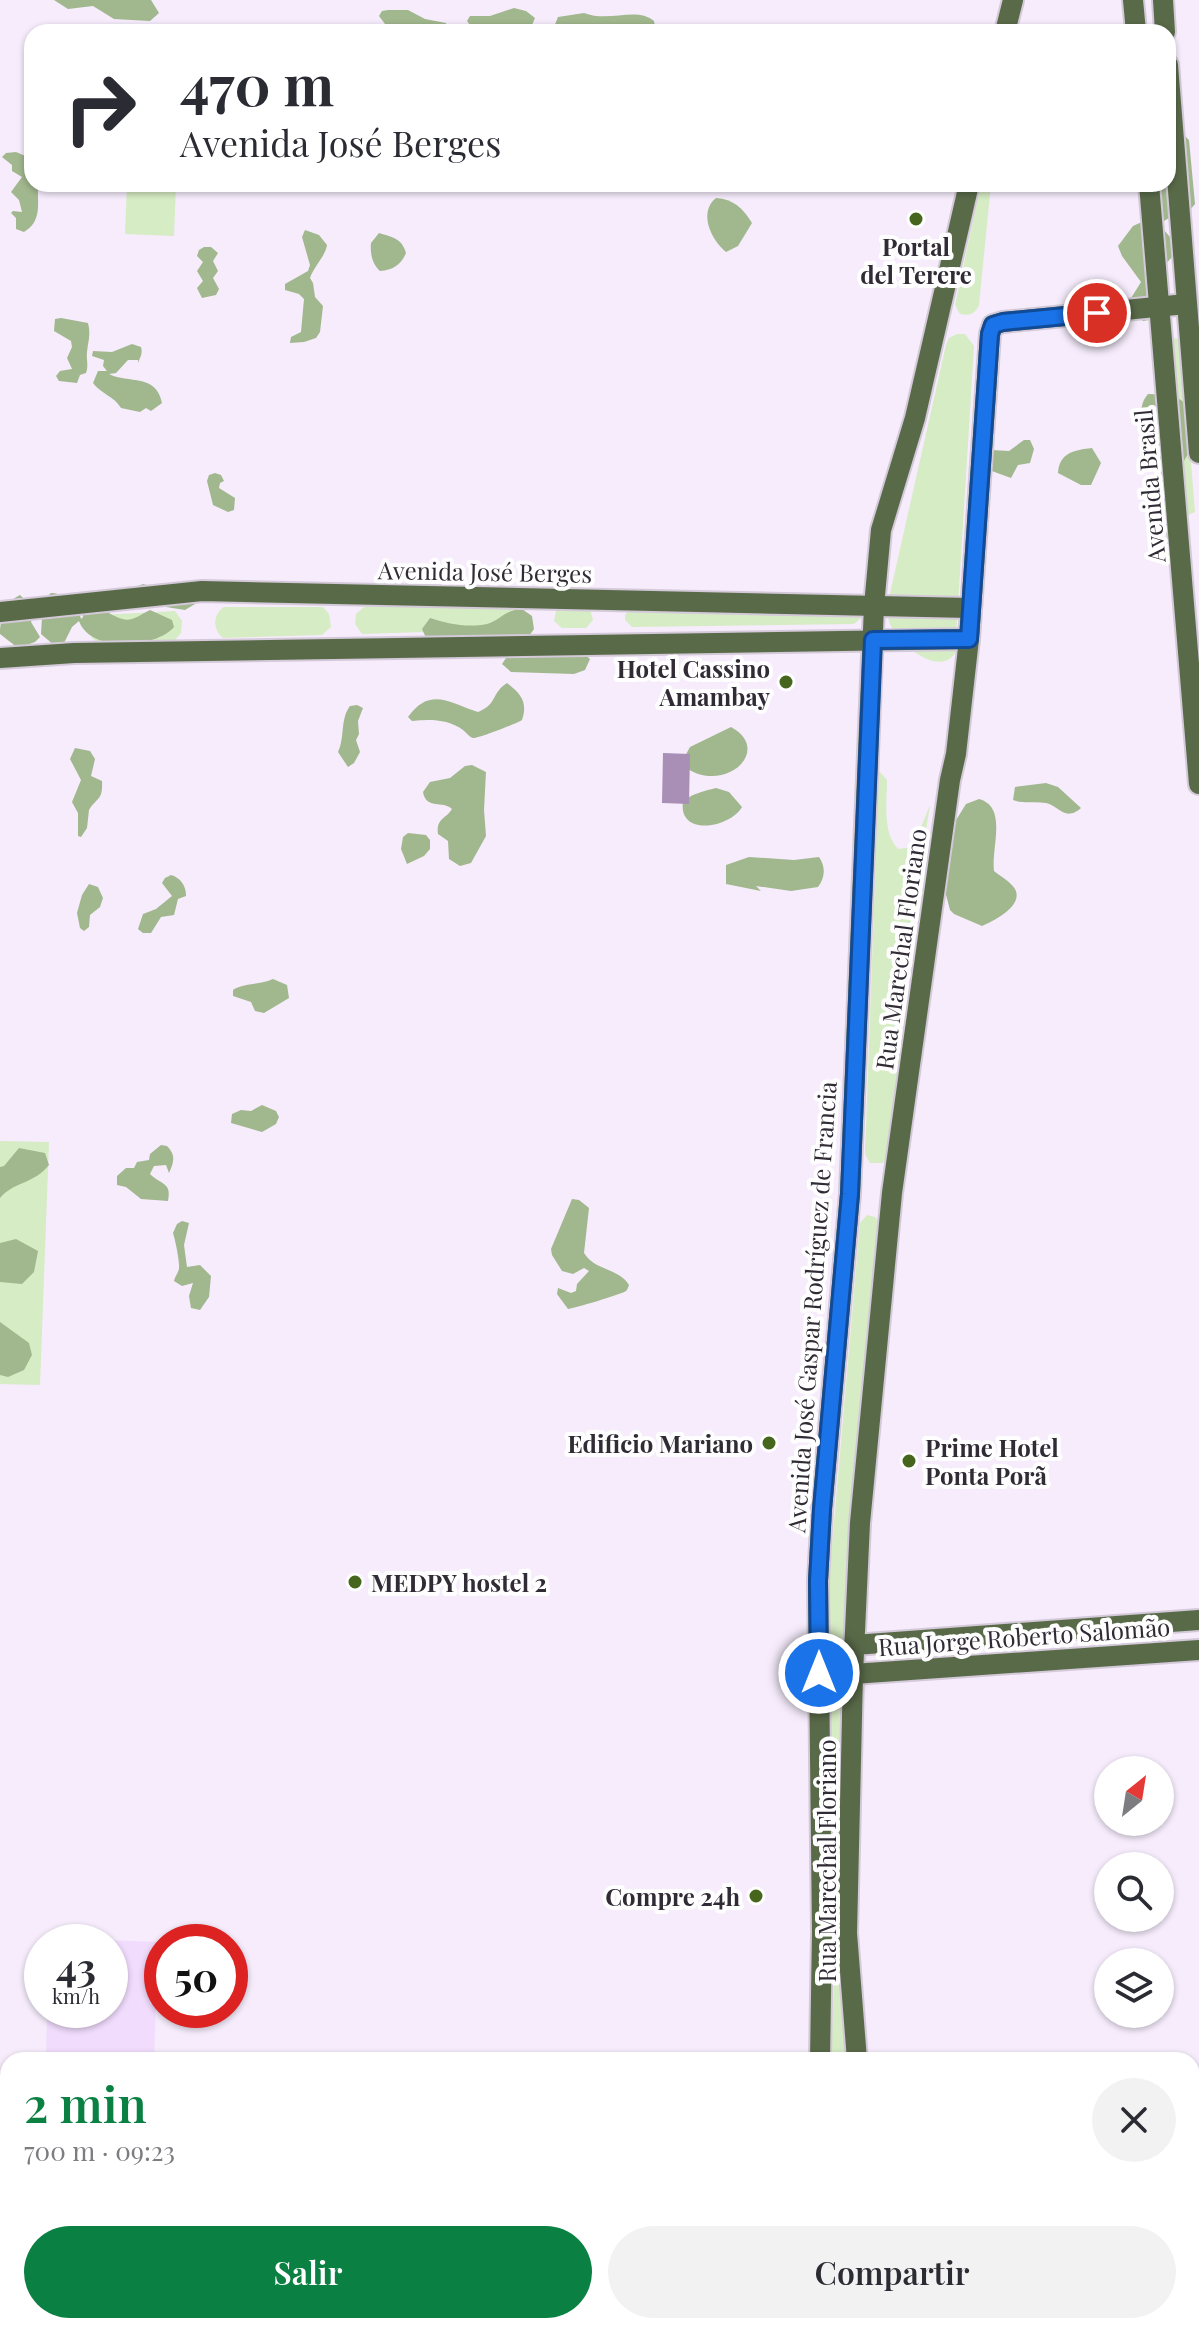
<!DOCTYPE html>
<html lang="es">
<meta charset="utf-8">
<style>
:root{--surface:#fff;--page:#f2f2f3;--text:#2b2b33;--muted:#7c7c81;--accent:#0b8043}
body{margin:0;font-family:"Playfair Display",serif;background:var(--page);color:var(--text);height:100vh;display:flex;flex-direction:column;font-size:30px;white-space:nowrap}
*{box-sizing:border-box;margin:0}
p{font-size:26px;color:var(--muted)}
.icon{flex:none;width:44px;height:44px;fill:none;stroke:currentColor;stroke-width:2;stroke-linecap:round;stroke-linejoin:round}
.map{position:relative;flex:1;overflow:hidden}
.drawer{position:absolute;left:0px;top:2052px;width:1200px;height:282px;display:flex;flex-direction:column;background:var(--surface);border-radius:24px 24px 0 0;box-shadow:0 2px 6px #0004}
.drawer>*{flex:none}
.banner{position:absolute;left:24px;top:24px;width:1152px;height:168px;border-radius:24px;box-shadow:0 2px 6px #0004;background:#fff;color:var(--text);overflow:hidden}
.needle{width:52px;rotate:30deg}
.controls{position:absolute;left:1094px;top:1756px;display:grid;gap:16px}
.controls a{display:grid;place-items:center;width:80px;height:80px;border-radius:50%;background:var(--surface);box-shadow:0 2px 6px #0004;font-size:40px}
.speed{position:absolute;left:24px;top:1924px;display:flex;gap:16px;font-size:40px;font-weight:700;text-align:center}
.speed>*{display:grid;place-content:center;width:104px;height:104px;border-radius:50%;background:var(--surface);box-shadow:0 2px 6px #0004;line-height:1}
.speed small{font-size:20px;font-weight:400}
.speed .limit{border:12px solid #d22;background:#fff;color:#111}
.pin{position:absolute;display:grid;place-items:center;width:68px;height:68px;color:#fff;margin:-34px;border:4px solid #fff;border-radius:50%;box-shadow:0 2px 8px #0007}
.me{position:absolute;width:88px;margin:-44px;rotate:0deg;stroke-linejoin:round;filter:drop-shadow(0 0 6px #0008)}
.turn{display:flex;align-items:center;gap:28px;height:168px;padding:0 24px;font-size:36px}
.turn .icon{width:104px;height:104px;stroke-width:2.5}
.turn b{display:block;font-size:56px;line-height:68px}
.round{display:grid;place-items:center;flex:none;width:84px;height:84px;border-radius:42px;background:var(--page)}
.headline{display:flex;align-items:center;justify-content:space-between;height:136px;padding:0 24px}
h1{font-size:48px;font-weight:600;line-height:60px;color:var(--accent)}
.primary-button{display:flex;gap:16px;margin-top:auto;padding:16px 24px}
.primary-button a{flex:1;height:92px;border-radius:48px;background:var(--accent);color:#fff;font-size:32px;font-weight:600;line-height:92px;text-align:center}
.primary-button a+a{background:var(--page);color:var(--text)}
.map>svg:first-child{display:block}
</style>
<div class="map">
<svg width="1199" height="2333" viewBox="0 0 1199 2333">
<rect width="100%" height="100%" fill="#f6ecfc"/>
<!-- built -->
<path fill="#f1dcfd" d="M 49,1938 L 158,1942 L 154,2060 L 46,2060 L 47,2010 L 110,2010 L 110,1942 L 48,1942 Z"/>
<!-- green -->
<g fill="#d6ecc4">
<path d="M 127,184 L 176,184 L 174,236 L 125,234 Z"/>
<path d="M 981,184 L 991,184 L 979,305 C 975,314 969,316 960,314 L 955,305 Z"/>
<path d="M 957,334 L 965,334 L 974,346 L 955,653 C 939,678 897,643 890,624 C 887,616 888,607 889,598 L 946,345 L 949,338 Z"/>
<path d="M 1175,338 L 1181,340 L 1195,512 L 1188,515 L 1186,513 L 1173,341 Z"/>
<path d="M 517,606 L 524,614 L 518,629 L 362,634 L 355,624 L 356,614 L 364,607 Z"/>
<path d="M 224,607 L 323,607 L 329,614 L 331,627 L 322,635 L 223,638 C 213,630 212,615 224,607 Z"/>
<path d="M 561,607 L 590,609 L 593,620 L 586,628 L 562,628 L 554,621 L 556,611 Z"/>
<path d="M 632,607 L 861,615 L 861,618 L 854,624 L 632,627 L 625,620 L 625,615 Z"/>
<path d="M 175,611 L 182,621 L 181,633 L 174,641 L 99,644 L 91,637 L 90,625 L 99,615 Z"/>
<path d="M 879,771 L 887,780 C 887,802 882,832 898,849 L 913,847 L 930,805 L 892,1041 L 901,1054 L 887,1155 L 883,1163 L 870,1163 L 865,1154 Z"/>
<path d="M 0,1141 L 49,1142 L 40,1385 L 0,1384 Z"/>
<path d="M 867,1215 L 875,1217 L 880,1223 L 859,1413 L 844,1648 L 839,1654 L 833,1653 L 829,1650 L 829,1580 L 860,1223 Z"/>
<path d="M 833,1693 L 841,1698 L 835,1918 L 832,1916 L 831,1697 Z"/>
<path d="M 835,1954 L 839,1955 L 848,2060 L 831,2060 Z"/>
</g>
<!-- forest -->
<g fill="#a1b78d">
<path d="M 54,0 L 151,0 L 159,13 L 150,21 L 114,19 L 93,6 L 68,9 Z"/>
<path d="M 514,8 L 526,11 L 535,18 L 529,32 L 475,32 L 467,21 L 470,16 L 490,16 Z"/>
<path d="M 388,10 L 408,10 L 425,19 L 446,23 L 447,30 L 431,32 L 426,26 L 422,32 L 391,32 L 379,16 L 382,11 Z"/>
<path d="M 584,13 C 610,23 636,6 654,21 L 655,27 C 643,35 629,32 616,30 C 598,27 589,34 568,27 L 562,32 L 552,32 L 558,17 Z"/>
<path d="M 1180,131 L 1189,140 L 1195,204 L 1180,222 L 1169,218 L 1159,224 L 1175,243 L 1174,255 L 1156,274 L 1155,319 L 1143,321 L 1134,313 L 1128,303 L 1141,282 L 1122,256 L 1118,246 L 1133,226 L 1144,221 L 1155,184 L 1168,184 Z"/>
<path d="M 16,152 L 30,158 L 32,184 L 38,184 C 37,202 43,221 24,232 L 16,229 L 16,218 L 11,213 L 13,211 L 22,212 L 19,200 L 11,192 L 22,177 L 12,171 L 12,165 L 2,157 L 6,153 Z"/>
<path d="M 716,198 C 733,199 743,208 752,223 L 738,246 L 726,252 C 711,240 698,212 716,198 Z"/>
<path d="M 305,230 L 319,235 L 327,245 C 325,257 314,266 310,278 L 313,283 L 315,297 L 323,306 L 320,332 L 316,338 L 304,342 L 290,343 L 291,337 L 301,332 L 304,299 L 299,294 L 285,290 L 285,284 L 308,271 L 310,265 L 302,237 Z"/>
<path d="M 379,233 C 392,237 402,238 406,253 C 401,265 393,270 380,271 C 372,264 370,253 371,243 Z"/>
<path d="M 204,247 L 211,247 L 218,253 L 213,261 L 218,271 L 213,278 L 219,289 L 216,295 L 202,298 L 197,288 L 203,281 L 197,271 L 203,262 L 197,256 L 199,250 Z"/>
<path d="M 61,318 L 88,323 C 91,335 88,341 87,352 C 86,360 89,365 86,373 L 80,375 L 77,383 L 59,381 L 56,376 L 60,371 L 72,369 L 67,358 L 72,347 L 71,341 L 54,331 L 55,319 Z"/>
<path d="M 132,344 L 141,347 C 143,353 140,358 138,363 L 138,360 L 128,360 L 116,373 L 109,374 C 129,384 156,373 162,403 L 151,411 L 146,408 L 140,412 L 121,408 C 114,396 101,394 93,383 L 98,371 L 107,371 L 103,366 L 104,360 L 92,356 L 93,351 L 112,352 Z"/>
<path d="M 1148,394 L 1173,395 L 1193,408 L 1197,438 L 1184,461 C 1177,457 1172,458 1165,456 C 1148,450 1136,436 1140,418 C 1142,408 1141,402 1148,394 Z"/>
<path d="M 1024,440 L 1030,440 L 1034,449 L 1030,463 L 1018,465 L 1011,478 L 989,470 L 992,450 L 1009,451 Z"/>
<path d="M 1092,448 L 1101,463 L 1091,485 L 1081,485 L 1058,473 C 1059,453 1074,450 1092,448 Z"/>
<path d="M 215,473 L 221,475 L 224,481 L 220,483 L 219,488 L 235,498 L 234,510 L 228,512 L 213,505 L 207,481 L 209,475 Z"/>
<path d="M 143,584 L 193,597 L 195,604 L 185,610 L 147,604 L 134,609 L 129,605 L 111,607 L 109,613 C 130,625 132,619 150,610 L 172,620 L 174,627 C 156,648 91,654 79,621 L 72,627 L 63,645 L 55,646 L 41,634 L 43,600 L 51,593 C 64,592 79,607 81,619 L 83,617 L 82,604 L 88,592 C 109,601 124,592 143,584 Z"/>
<path d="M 20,595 L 35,609 L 31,622 L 40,637 L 35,642 L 18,648 L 0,634 C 0,619 5,602 20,595 Z"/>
<path d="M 522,609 L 532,616 L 534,629 L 527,639 L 427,640 L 422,629 L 430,618 C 448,624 468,628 487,624 C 501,620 504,610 522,609 Z"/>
<path d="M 540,654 L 579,657 L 585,655 L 590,659 L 585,670 L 574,674 L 511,672 L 502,664 L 508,655 Z"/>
<path d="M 507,683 C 521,694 528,702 522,720 C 518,723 477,739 473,738 C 469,737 467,733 463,730 C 448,719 430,719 412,721 L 408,717 C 430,686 450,703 478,712 C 498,704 491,693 507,683 Z"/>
<path d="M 357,705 L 363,708 L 358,721 L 359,734 L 356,740 L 360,752 L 354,763 L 348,767 L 338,752 C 345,738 340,719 350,706 Z"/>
<path d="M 731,727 C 773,750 726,793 688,769 L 684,758 L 690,747 Z"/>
<path d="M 75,748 L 90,751 L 95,759 L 91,776 L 102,781 C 103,801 97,797 89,810 L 87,828 L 81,837 L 78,836 L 78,813 L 72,802 L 81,780 L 70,759 Z"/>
<path d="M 472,765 L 486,772 L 484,810 L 486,836 L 471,863 L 460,866 L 449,859 L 448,841 L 438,834 C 436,818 446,819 452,809 C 443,800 426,810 423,792 L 430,782 L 450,778 L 465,766 Z"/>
<path d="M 1046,783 L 1058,787 L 1081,808 C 1065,822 1059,806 1046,803 C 1035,801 1023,804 1013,800 L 1015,787 Z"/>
<path d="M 716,788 L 729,792 L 742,807 C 730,828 678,837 683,802 C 688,795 707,790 716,788 Z"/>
<path d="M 979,799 C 1008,807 991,847 994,871 C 1000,876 1011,882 1015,889 C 1024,906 994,921 982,926 L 954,914 L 950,910 L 945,891 L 945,866 L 954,837 L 953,825 L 966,804 Z"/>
<path d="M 408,833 L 426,835 L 430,840 L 430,849 L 424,856 L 407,864 L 401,849 L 403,837 Z"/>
<path d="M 749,857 L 794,860 L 819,857 C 826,867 825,878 818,887 L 791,891 L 756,886 L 761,891 L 726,884 L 726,865 Z"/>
<path d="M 171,875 C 181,878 186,886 186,896 L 178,899 L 174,915 L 161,917 L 151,933 L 143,933 L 138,929 L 143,914 L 156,909 L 172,896 L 162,883 L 165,878 Z"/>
<path d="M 89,884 L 98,887 L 103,898 L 100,907 L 90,915 L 89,927 L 84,931 L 80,928 L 77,913 L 82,895 Z"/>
<path d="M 273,979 L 287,985 L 289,998 L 264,1013 L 255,1011 L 251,1002 L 233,996 L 233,990 C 243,983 261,985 273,979 Z"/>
<path d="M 262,1105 L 276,1111 L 279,1117 L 276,1124 L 262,1132 L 231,1123 L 232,1114 L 241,1110 L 251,1111 Z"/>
<path d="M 161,1145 L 167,1146 C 176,1155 174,1162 169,1173 L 166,1165 L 154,1166 L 150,1174 C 161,1185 172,1182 168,1201 L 141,1199 L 126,1187 L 117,1185 L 117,1176 L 126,1168 L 134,1168 L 137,1162 L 149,1160 L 150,1154 Z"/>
<path d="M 19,1148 L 45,1153 L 49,1165 C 34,1184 13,1182 0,1198 L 0,1167 L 4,1166 Z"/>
<path d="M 572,1199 L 579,1200 L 589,1208 L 584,1253 C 595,1271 619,1268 629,1285 C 628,1287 628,1289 626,1291 C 622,1294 572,1309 568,1309 L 557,1294 L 558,1288 L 571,1293 L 576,1291 L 577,1284 L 589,1271 L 584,1268 L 573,1274 L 562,1271 L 552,1255 L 551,1249 Z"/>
<path d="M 182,1221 L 189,1223 L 184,1245 L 187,1267 L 200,1265 L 211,1276 L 209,1297 L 200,1310 L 191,1308 L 189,1296 L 193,1283 L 182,1286 L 174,1281 C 175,1276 179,1272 179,1268 C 180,1262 175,1239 173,1233 L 177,1224 Z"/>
<path d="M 16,1239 L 38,1251 L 34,1272 L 22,1284 L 0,1282 L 0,1243 Z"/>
<path d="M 0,1322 L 29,1343 L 32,1355 L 24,1370 L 8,1377 L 0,1375 Z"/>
</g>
<!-- water -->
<path fill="#a98fb6" d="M 663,753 L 690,754 L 689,804 L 662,803 Z"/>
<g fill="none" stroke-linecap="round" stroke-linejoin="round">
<defs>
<g id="major">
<path d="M 1133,0 L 1136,32"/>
<path d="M 1163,0 L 1165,32"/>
<path d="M 1005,32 L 1013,0"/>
<path d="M 1168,65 L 1199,453"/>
<path d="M 1149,184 L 1199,784"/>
<path d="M 0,612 L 202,591 L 970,608"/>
<path d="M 0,658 L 74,653 L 969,639"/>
<path d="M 854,1645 L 1199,1620"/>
<path d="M 853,1674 L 1199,1650"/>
<path d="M 820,2060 L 822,1932 L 818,1581 L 822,1509 L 850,1194 L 874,606 L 881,530 L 915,418 L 969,184"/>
<path d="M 857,2060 L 847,1933 L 853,1674 L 860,1523 L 892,1193 L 950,780 L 956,754 L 969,639 L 990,334 L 993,325 L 1003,322 L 1186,304"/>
<path d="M 1192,2087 L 1199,2086"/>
<path d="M 1192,2114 L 1199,2114"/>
<path d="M 861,2326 L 862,2333"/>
<path d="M 884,2326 L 884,2333"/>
<path d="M 814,2333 L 814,2326"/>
</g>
</defs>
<!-- major casing -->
<use href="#major" stroke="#d3c9d8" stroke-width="24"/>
<!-- major -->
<use href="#major" stroke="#596a49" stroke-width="20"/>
</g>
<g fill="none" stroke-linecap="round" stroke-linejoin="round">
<defs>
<path id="route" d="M 819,1673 L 818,1581 L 822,1509 L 850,1194 L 873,640 L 969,639 L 990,334 L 993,325 L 1003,322 L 1097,313"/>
</defs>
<!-- route casing -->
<use href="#route" stroke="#114b97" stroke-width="20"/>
<!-- route -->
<use href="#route" stroke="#1a73e8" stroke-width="14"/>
</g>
<!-- markers -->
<g fill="#45661c" stroke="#fefefe" stroke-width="3">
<circle cx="916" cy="219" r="8"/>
<circle cx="786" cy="682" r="8"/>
<circle cx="769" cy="1443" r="8"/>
<circle cx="909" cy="1461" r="8"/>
<circle cx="355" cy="1582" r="8"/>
<circle cx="756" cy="1896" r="8"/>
</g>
<g text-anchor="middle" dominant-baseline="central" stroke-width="8" stroke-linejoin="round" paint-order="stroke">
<!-- poi labels -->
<g font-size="24" font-weight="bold" fill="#312b35" stroke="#fefefe" text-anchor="end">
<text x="916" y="246" text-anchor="middle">Portal<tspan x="916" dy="28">del Terere</tspan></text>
<text x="770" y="668">Hotel Cassino<tspan x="770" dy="28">Amambay</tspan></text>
<text x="753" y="1443">Edificio Mariano</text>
<text x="925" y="1447" text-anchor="start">Prime Hotel<tspan x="925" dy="28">Ponta Porã</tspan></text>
<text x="371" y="1582" text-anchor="start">MEDPY hostel 2</text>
<text x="740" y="1896">Compre 24h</text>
</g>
<!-- street labels -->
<g font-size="24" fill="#312b35" stroke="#fefefe">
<text transform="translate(1149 486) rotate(-95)">Avenida Brasil</text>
<text transform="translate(485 571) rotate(1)">Avenida José Berges</text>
<text transform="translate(900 949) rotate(-82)">Rua Marechal Floriano</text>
<text transform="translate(811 1307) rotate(-86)">Avenida José Gaspar Rodríguez de Francia</text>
<text transform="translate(1024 1636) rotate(-4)">Rua Jorge Roberto Salomão</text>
<text transform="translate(826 1861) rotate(-90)">Rua Marechal Floriano</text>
</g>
</g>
</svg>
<div class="controls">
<a><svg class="needle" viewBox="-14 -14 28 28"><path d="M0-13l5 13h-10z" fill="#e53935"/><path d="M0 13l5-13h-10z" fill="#7c7c81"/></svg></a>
<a><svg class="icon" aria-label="search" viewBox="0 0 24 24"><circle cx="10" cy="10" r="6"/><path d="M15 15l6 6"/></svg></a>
<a><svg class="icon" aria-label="layers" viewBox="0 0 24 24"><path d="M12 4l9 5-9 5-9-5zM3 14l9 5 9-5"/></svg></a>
</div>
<div class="speed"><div>43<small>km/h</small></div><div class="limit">50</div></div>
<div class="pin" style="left:1097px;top:313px;background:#d93025"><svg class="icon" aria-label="arrive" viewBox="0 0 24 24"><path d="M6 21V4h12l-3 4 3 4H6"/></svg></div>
<svg class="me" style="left:819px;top:1673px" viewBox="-20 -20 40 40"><circle r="17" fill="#1a73e8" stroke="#fff" stroke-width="3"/><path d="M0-11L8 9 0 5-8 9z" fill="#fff"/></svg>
<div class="banner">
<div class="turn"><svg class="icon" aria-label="right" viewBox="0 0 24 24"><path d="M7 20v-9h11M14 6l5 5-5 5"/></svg><div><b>470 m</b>Avenida José Berges</div></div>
</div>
<section class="drawer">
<div class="headline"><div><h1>2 min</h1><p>700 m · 09:23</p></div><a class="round"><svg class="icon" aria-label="close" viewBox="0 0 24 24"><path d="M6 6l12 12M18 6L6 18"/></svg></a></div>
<div class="primary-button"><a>Salir</a><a>Compartir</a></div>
</section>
</div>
